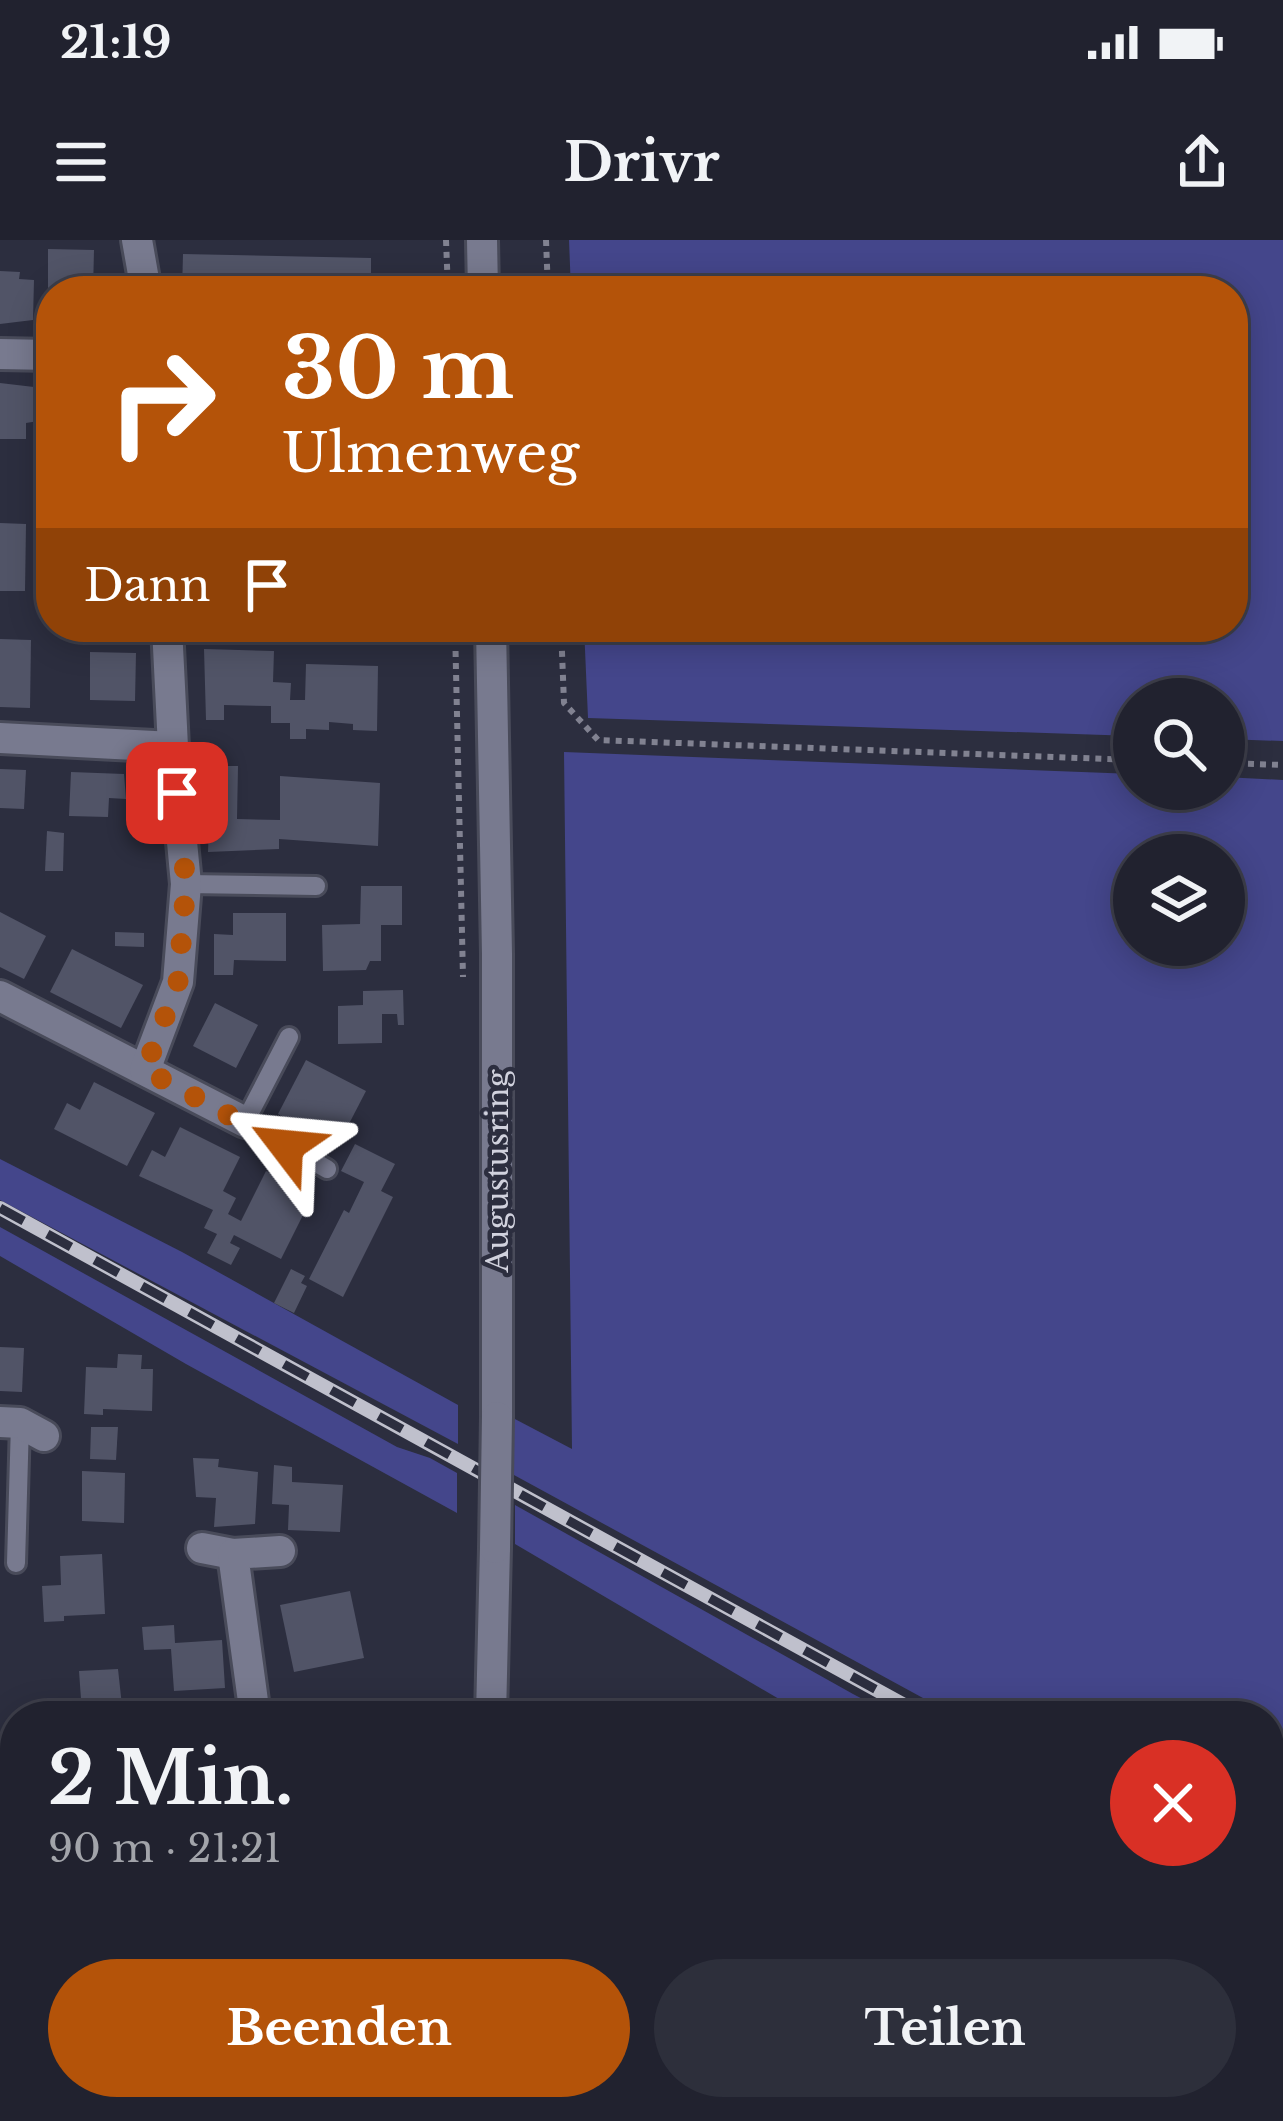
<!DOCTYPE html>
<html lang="de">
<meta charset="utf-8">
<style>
:root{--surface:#21222f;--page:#2d2f3b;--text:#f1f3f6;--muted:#a2a4aa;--line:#3e3f4b;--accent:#b45309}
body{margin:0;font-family:"Libre Baskerville",serif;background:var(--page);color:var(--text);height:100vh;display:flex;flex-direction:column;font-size:45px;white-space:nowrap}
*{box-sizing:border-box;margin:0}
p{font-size:39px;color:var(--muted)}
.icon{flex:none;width:66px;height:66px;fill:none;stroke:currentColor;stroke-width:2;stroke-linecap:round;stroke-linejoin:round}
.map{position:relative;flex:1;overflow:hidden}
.drawer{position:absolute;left:0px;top:1461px;width:1284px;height:420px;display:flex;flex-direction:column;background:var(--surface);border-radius:48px 48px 0 0;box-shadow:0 6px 30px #0003,0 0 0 3px var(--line)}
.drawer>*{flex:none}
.hud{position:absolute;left:36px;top:36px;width:1212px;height:366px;border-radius:48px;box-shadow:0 6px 30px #0003,0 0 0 3px var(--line);background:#b45309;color:#fff;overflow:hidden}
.buttons{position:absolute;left:1113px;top:438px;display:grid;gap:24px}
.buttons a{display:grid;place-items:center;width:132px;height:132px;border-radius:50%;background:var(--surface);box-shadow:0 6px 30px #0003,0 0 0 3px var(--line);font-size:60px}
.pin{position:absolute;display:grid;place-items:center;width:102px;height:102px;color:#fff;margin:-51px;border-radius:24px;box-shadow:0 6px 18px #0006}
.me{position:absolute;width:132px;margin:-66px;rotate:299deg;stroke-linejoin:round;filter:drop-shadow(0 0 9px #0008)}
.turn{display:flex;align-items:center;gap:42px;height:252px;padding:0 48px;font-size:54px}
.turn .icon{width:156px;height:156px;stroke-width:2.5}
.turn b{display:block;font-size:84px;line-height:102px}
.then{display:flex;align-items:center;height:114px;padding:0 48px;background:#0003;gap:24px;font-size:45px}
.round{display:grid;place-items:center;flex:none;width:126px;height:126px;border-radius:63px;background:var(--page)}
.overview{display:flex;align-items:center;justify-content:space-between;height:204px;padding:0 48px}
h1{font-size:72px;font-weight:700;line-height:90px}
.action{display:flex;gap:24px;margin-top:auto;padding:24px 48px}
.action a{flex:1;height:138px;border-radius:72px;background:var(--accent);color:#fff;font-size:48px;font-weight:700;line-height:138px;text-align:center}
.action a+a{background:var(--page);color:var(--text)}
.status{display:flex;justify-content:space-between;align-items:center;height:84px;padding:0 60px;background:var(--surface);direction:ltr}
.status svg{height:33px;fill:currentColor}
header{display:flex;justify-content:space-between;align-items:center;height:156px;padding:0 48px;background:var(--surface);font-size:54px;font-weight:700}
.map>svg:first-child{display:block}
</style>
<div class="status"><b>21:19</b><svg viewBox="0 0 49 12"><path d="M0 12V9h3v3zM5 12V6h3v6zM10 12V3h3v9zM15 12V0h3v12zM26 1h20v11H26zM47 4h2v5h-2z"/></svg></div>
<header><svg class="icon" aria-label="menu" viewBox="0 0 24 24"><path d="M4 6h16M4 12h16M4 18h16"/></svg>Drivr<svg class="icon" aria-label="share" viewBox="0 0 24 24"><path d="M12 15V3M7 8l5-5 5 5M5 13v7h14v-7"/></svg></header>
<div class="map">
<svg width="1283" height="1881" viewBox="0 0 1283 1881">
<rect width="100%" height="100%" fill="#2c2e3f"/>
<!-- green -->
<g fill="#44468b" fill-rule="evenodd">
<path d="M 569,0 L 1283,0 L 1283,501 L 1224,499 L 1224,459 L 1134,459 L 1134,496 L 588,478 L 584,387 L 1233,387 L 1233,51 L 571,51 Z"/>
<path d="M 564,512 L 1134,534 L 1134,549 L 1224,549 L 1224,537 L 1283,540 L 1283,1628 L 1269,1623 L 1269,1476 L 956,1476 L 514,1235 L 513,1178 L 572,1209 ZM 1224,615 L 1224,705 L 1134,705 L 1134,615 Z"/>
<path d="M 0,919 L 182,1012 L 458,1165 L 458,1204 L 0,960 Z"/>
<path d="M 0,987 L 397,1207 L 430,1218 L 457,1233 L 457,1273 L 186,1124 L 0,1016 Z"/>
<path d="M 515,1265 L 853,1454 L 895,1476 L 808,1476 L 515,1304 Z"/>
<path d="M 1269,1651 L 1283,1657 L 1283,1711 L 1269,1705 Z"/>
</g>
<!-- building -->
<g fill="#515467">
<path d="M 48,9 L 94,10 L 93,51 L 48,51 Z"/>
<path d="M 183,14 L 371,18 L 371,51 L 182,51 Z"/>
<path d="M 0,31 L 20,32 L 19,39 L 34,40 L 33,80 L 0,84 Z"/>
<path d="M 0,143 L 51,149 L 51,179 L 26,183 L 26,199 L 0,199 Z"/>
<path d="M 0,283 L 26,284 L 25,351 L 0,351 Z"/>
<path d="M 90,387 L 130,387 L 130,402 L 89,400 Z"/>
<path d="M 0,399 L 31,400 L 30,468 L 0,467 Z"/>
<path d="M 204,409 L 274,411 L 273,442 L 291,443 L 290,460 L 305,460 L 306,424 L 378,426 L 377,491 L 353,490 L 353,484 L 329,482 L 329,490 L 306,489 L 306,499 L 290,499 L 290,483 L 271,483 L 271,466 L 224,465 L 224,480 L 206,480 Z"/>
<path d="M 90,412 L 136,413 L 135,461 L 90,460 Z"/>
<path d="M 211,526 L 238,526 L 237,579 L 280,580 L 280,536 L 380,543 L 378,606 L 279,599 L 279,609 L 208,612 Z"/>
<path d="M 0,529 L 26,530 L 24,569 L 0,568 Z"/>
<path d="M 71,532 L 124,534 L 126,559 L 109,558 L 108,577 L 69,576 Z"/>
<path d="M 47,591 L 64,593 L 63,631 L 45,631 Z"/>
<path d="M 361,646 L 402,646 L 402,685 L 381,685 L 381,721 L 370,721 L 366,730 L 323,731 L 322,685 L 360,684 Z"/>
<path d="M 0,672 L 46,696 L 24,739 L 0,727 Z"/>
<path d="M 233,673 L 286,673 L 286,721 L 234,720 L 233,735 L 214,735 L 214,694 L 233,695 Z"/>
<path d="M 115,692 L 144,693 L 144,707 L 115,706 Z"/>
<path d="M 72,709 L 143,745 L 121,788 L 50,752 Z"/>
<path d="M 403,750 L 404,785 L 398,785 L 397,774 L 382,774 L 382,803 L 338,804 L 338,766 L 363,765 L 363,751 Z"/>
<path d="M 215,763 L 258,785 L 236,828 L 193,806 Z"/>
<path d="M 306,820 L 366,851 L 338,905 L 278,874 Z"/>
<path d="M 94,842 L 155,873 L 127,926 L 54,889 L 67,863 L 80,870 Z"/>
<path d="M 180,887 L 240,917 L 223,951 L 236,958 L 228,974 L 241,981 L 266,931 L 313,955 L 281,1019 L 234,995 L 230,1003 L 240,1008 L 231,1025 L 207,1013 L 217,994 L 204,988 L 213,970 L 139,936 L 152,910 L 165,917 Z"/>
<path d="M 355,904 L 395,924 L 381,951 L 393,957 L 343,1057 L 309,1039 L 344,970 L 349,973 L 364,942 L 341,931 Z"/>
<path d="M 291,1029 L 305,1036 L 301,1043 L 307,1046 L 294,1073 L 274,1063 Z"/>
<path d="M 0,1107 L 24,1108 L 22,1152 L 0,1151 Z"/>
<path d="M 118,1114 L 142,1115 L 141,1129 L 153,1129 L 152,1171 L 103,1169 L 103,1175 L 84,1174 L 86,1127 L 117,1128 Z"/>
<path d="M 91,1187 L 118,1187 L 116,1220 L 90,1219 Z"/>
<path d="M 193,1218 L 219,1219 L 218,1227 L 258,1232 L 255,1284 L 214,1287 L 216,1258 L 196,1257 Z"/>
<path d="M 274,1225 L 292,1227 L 292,1242 L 343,1245 L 340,1292 L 288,1290 L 289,1265 L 272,1264 Z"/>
<path d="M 82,1231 L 125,1233 L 124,1283 L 82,1281 Z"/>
<path d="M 102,1314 L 105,1374 L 64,1376 L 64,1381 L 44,1382 L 42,1346 L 61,1345 L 60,1316 Z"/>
<path d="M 350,1351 L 364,1418 L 294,1432 L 280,1365 Z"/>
<path d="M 174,1385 L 175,1403 L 222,1400 L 225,1448 L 174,1451 L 171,1409 L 144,1410 L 142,1387 Z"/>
<path d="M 118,1429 L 123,1475 L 81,1476 L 77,1462 L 81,1459 L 79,1431 Z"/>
<path d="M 366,1464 L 366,1476 L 294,1476 L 294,1465 Z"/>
<path d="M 8,1535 L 15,1535 L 15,1564 L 6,1564 Z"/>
<path d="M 36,1866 L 105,1866 L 106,1881 L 37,1881 Z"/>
<path d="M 120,1866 L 195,1866 L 196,1881 L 121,1881 Z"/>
<path d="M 278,1866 L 346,1866 L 345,1881 L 277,1879 Z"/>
</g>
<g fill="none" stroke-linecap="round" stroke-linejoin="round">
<defs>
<g id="service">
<path d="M 186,644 L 316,646"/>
<path d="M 289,797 L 245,882 L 327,929"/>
<path d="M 16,1323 L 20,1183"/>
</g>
<g id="minor">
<path d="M 137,0 L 146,51"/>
<path d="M 0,114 L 51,115"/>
<path d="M 0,498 L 173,507"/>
<path d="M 0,756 L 245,882"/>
<path d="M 145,830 L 178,742 L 186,644 L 173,507 L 167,387"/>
<path d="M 0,1182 L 20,1183 L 44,1196"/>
<path d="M 202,1308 L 233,1314"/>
<path d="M 255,1476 L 233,1314 L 280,1311"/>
<path d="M 242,1881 L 242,1866"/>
</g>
<g id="secondary">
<path d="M 482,0 L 483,51"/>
<path d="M 491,387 L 497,714 L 497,1177"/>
<path d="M 491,1476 L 495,1308"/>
<path d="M 467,1881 L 469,1866"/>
</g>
</defs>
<!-- service casing -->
<use href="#service" stroke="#494b5a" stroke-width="24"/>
<!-- minor casing -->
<use href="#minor" stroke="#494b5a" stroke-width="36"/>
<!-- secondary casing -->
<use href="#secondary" stroke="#494b5a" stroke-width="36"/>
<!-- path -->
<g stroke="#818291" stroke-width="6" stroke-dasharray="6 6" stroke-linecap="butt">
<path d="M 446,0 L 448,51"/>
<path d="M 546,0 L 548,51"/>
<path d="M 455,387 L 463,737"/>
<path d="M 561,387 L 564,463 L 598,500 L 1134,520"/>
<path d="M 1224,523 L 1283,525"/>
</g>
<!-- service -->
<use href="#service" stroke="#787a8f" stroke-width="18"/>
<!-- minor -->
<use href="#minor" stroke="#787a8f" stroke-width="30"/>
<!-- secondary -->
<use href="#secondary" stroke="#787a8f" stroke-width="30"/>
<defs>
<g id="rail">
<path d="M 0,968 L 924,1476"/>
<path d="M 1269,1637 L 1283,1641"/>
</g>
</defs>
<!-- rail casing -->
<use href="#rail" stroke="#bfc0cc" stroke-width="14"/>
<!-- rail -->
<use href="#rail" stroke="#2c2e3f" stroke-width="9" stroke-dasharray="27" stroke-linecap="butt"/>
<defs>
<path id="secondary-bridge" d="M 495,1308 L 497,1177"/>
</defs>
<!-- secondary-bridge casing -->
<use href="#secondary-bridge" stroke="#494b5a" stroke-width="36" stroke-linecap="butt"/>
<!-- secondary-bridge -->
<use href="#secondary-bridge" stroke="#787a8f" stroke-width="30"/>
</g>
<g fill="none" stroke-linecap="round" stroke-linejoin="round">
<!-- route -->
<path stroke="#b45309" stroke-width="21" stroke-dasharray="0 37.8" d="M 177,553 L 186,644 L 178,742 L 145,830 L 286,906"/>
</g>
<g text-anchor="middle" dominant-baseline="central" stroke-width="9" stroke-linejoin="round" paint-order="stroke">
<!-- street labels -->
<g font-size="30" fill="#d1d2de" stroke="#2c2e3f">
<text transform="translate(497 931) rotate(-90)">Augustusring</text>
</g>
</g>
</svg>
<div class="buttons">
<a><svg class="icon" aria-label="search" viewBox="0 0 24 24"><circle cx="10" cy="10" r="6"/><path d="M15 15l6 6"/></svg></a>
<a><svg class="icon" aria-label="layers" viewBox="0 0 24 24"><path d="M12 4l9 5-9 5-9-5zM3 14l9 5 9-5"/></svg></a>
</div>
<div class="pin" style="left:177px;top:553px;background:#d93025"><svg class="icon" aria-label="arrive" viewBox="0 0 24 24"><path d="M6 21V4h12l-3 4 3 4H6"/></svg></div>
<svg class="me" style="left:286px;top:906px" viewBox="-20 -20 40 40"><path d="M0-17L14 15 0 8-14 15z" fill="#b45309" stroke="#fff" stroke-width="4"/></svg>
<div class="hud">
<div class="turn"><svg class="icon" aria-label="right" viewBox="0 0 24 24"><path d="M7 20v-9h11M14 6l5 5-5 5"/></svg><div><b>30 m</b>Ulmenweg</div></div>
<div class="then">Dann<svg class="icon" aria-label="arrive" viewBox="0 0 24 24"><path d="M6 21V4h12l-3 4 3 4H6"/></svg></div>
</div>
<section class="drawer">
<div class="overview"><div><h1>2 Min.</h1><p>90 m · 21:21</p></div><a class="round" style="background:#d93025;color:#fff"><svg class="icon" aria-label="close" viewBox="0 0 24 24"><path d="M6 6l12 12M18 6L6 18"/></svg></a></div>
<div class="action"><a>Beenden</a><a>Teilen</a></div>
</section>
</div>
